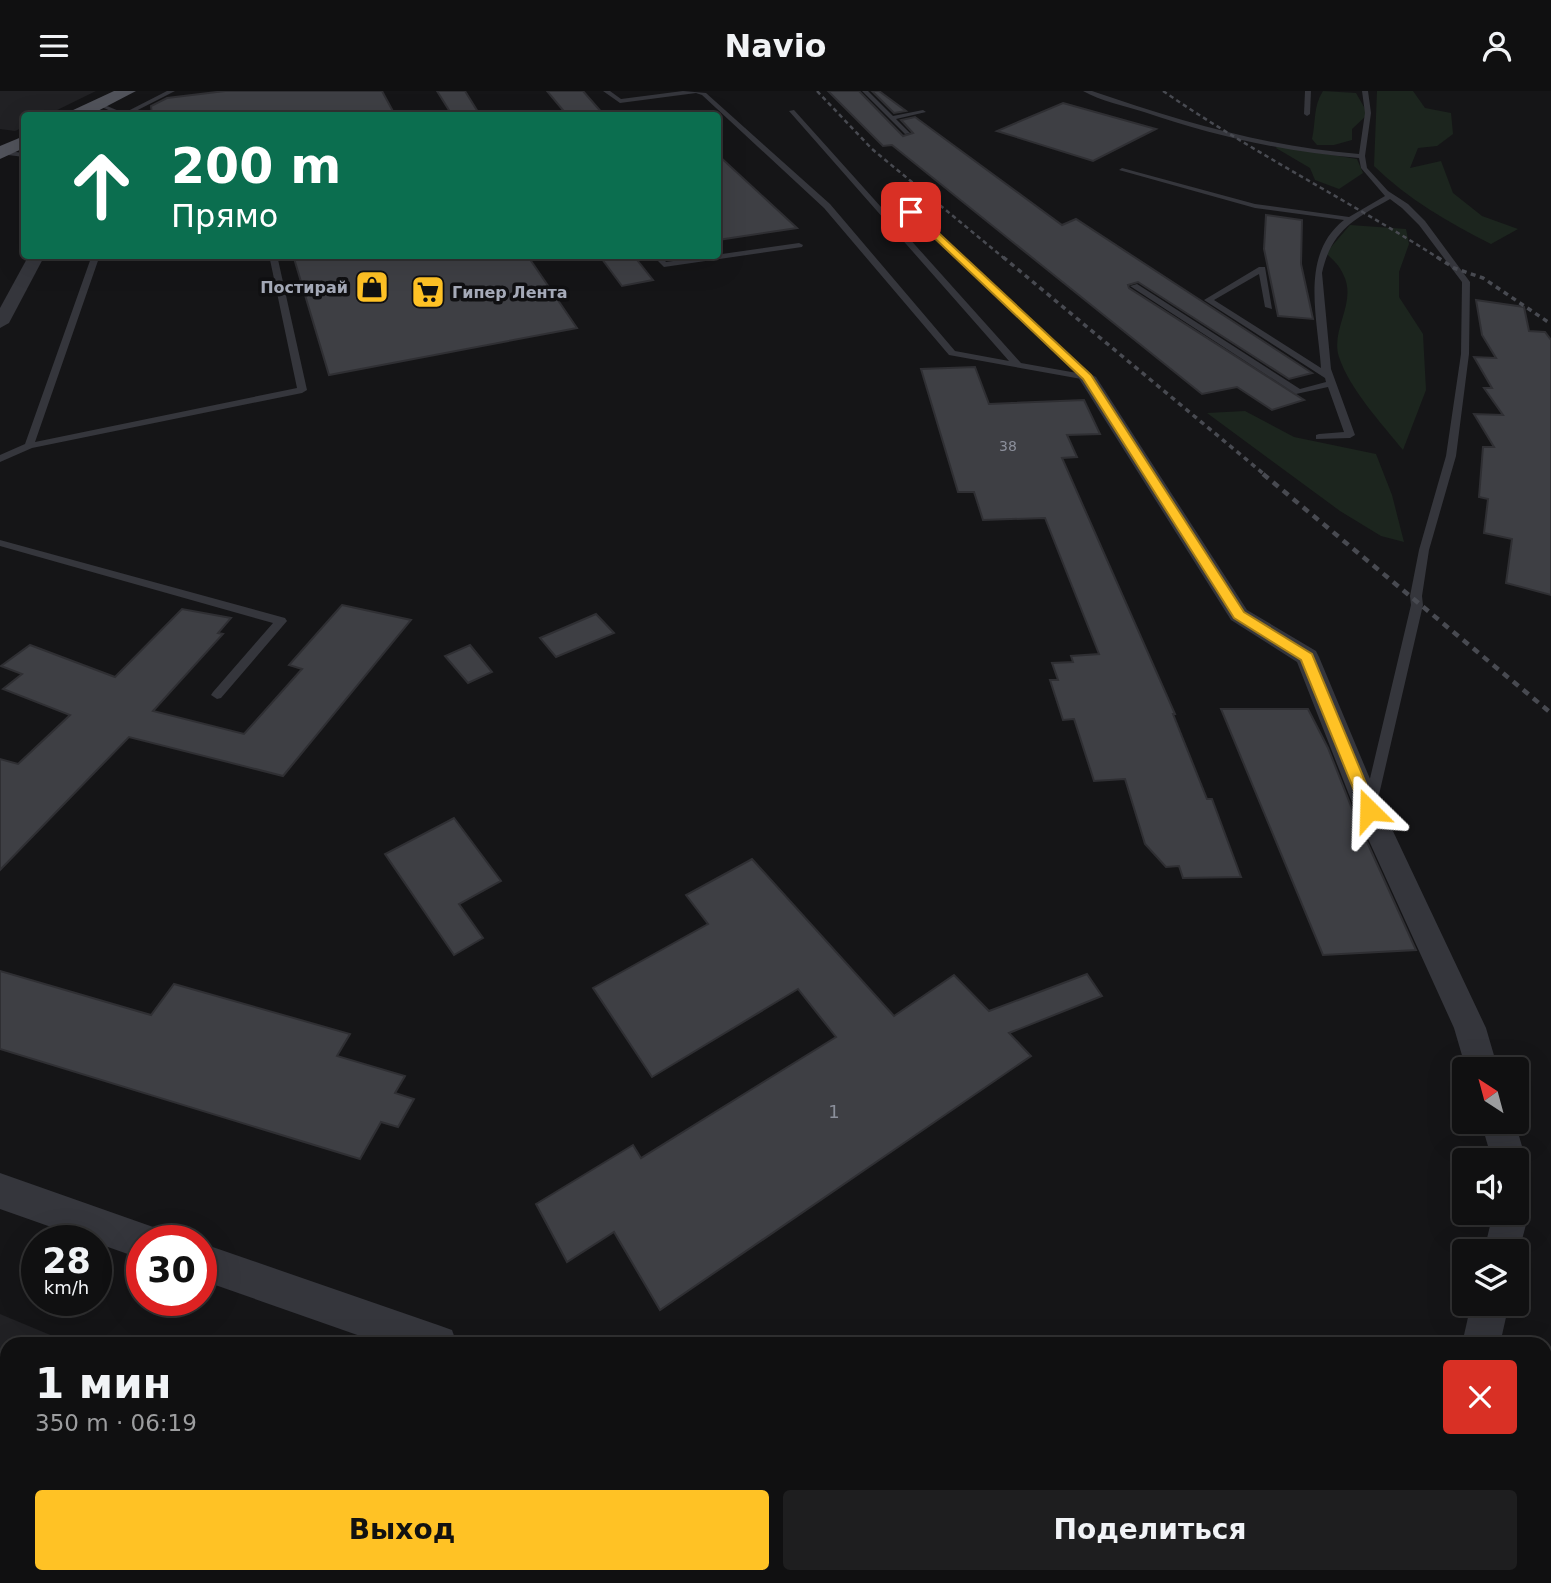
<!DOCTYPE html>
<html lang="ru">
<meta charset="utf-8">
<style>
:root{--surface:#101011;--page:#1e1e1f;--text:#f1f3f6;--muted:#9c9d9f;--line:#303031;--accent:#ffc225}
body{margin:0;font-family:"DejaVu Sans",sans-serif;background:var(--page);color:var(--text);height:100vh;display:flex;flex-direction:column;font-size:26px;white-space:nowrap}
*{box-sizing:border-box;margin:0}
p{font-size:23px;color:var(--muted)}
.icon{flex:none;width:38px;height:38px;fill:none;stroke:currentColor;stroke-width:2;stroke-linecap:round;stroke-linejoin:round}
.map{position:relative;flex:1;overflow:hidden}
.side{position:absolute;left:0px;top:1246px;width:1552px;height:247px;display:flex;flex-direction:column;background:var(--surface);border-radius:21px 21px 0 0;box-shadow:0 7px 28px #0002,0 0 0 2px var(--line)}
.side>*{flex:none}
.hud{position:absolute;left:21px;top:21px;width:700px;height:147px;border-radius:7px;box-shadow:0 7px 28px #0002,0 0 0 2px var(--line);background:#0b6e4f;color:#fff;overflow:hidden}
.needle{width:46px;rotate:324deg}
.controls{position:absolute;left:1452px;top:966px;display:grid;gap:14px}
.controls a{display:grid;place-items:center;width:77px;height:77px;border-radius:7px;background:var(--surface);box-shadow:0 7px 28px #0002,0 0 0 2px var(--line);font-size:35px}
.speed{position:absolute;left:21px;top:1134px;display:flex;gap:14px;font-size:35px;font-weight:700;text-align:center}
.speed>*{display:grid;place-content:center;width:91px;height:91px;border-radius:50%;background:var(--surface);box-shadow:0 7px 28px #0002,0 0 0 2px var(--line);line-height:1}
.speed small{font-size:18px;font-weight:400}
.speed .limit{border:10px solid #d22;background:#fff;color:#111}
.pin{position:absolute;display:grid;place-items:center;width:60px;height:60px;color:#fff;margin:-30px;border-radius:14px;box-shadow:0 4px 10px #0006}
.me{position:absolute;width:77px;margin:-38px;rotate:338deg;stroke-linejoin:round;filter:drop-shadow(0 0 5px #0008)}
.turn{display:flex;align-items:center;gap:24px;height:147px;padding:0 35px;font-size:32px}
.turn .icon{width:91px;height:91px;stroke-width:2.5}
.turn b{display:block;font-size:49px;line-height:60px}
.round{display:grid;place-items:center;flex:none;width:74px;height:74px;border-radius:7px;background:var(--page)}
.head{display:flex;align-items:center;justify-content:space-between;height:119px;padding:0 35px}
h1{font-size:42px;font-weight:700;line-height:52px}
.action{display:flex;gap:14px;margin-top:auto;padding:14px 35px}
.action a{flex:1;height:80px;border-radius:7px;background:var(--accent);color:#111;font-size:28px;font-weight:700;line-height:80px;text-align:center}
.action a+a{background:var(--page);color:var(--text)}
header{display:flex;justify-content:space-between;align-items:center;height:91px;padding:0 35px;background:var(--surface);font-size:32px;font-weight:700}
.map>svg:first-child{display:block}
</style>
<header><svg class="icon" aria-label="menu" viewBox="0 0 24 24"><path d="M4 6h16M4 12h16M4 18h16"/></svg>Navio<svg class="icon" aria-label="person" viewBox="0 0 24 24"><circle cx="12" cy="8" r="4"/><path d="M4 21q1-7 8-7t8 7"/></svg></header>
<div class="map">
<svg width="1551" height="1492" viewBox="0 0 1551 1492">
<rect width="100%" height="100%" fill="#151517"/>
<!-- built -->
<g fill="#212124">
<path d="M 0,0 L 96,0 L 47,24 L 24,24 L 24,36 L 15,40 L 0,38 Z"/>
<path d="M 0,1223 L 72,1253 L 7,1253 L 7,1486 L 306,1486 L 303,1492 L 0,1492 Z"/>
<path d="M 327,1486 L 602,1486 L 618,1492 L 324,1492 Z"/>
</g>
<!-- green -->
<g fill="#1c251e">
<path d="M 1323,0 L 1356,2 L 1368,23 L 1352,38 L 1352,49 L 1334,54 L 1317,54 L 1312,48 C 1316,31 1313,15 1323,0 Z"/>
<path d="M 1377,0 L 1413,0 L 1425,17 L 1451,22 L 1453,43 L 1437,55 L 1418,57 L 1410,77 L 1441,70 L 1453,102 L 1482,125 L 1518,138 L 1491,153 C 1449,132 1408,108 1374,75 Z"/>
<path d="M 1277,55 L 1357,68 L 1363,82 L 1339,98 L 1315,89 L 1310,77 L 1276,57 Z"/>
<path d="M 1350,134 L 1406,138 L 1409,153 L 1399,181 L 1399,206 L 1423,243 L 1426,299 L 1403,359 C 1382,333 1349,297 1339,266 C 1330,238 1358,211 1343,183 C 1340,175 1332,168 1326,162 Z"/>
<path d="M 1245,320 L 1294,346 L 1376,363 L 1392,404 L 1404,451 L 1381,445 L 1340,420 L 1207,322 Z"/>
</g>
<!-- building -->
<g fill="#3e3f44" stroke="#2f2f33" stroke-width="2">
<path d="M 225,0 L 382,0 L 395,24 L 152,24 L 151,15 L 167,7 Z"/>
<path d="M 437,0 L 465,0 L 478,21 L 452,24 Z"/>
<path d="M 547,0 L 583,0 L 604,24 L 567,24 Z"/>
<path d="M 828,0 L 859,0 L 903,45 L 913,42 L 901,29 L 915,26 L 1062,134 L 1076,128 L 1312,282 L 1289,288 L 1138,191 L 1128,194 L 1129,197 L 1304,309 L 1272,319 L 1237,296 L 1202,303 L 892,54 L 883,55 Z"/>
<path d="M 872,0 L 879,0 L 906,20 L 894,22 Z"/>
<path d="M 1063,12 L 1156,38 L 1093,70 L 997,40 Z"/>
<path d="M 718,64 L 797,137 L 718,149 Z"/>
<path d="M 1266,124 L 1302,129 L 1301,173 L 1313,228 L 1278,225 L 1264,158 Z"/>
<path d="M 293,164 L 527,164 L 577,237 L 329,284 Z"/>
<path d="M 599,164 L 633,164 L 653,189 L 622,195 Z"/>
<path d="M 1476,209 L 1524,216 L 1529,240 L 1545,241 L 1551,249 L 1551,504 L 1506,492 L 1512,448 L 1484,442 L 1488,408 L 1479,406 L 1483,356 L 1494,356 L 1474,323 L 1503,324 L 1484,297 L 1492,297 L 1474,266 L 1496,267 L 1482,244 Z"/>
<path d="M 975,276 L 989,313 L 1084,309 L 1100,343 L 1067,344 L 1077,366 L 1062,367 L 1175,623 L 1173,623 L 1207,708 L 1212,708 L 1241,786 L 1183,787 L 1179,775 L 1166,776 L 1145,753 L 1125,688 L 1094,690 L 1074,628 L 1063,629 L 1050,589 L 1058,589 L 1052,572 L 1073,571 L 1071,565 L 1099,563 L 1045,427 L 983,429 L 974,401 L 958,401 L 921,278 Z"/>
<path d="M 342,514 L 411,529 L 283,685 L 129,646 L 0,779 L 0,668 L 18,673 L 70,624 L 3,598 L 22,583 L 1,575 L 30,554 L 115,586 L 182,518 L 231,527 L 218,542 L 223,543 L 153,620 L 244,643 L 302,578 L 289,574 Z"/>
<path d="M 596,523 L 614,542 L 556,566 L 540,547 Z"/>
<path d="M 470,554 L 492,581 L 468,592 L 445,565 Z"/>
<path d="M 1221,618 L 1308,618 L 1328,657 L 1353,720 L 1416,859 L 1323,864 Z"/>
<path d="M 454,727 L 501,790 L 459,813 L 483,847 L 454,864 L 385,763 Z"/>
<path d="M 752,768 L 894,925 L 954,884 L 989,920 L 1087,883 L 1102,905 L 1009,942 L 1031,965 L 660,1219 L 614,1141 L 567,1171 L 536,1113 L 633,1054 L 641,1067 L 836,946 L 798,898 L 652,986 L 593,897 L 708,833 L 686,804 Z"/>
<path d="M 0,880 L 151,924 L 174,893 L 350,943 L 337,965 L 405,985 L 395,1002 L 414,1008 L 398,1036 L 381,1031 L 360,1068 L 0,958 Z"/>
</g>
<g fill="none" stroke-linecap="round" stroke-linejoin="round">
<!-- service -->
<g fill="#35363c" fill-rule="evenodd">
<path d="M 167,0 L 175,0 L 128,24 L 120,24 L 97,14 L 102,13 L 124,22 Z"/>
<path d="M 603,0 L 610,0 L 621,8 L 683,0 L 706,2 L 830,113 L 955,260 L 1009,270 L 789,20 L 794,19 L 1021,272 L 1077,282 L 908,123 L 908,119 L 914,119 L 1092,286 L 1087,289 L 949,264 L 824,117 L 702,4 L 696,2 L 620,12 Z"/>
<path d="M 862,0 L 868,0 L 893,25 L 923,19 L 926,21 L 896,28 L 910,42 L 905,43 Z"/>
<path d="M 1083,0 L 1092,0 C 1180,30 1266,56 1359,63 L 1365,22 L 1362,0 L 1368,0 L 1371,22 L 1365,65 L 1367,77 L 1388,100 L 1408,113 L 1425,130 L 1470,191 L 1469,263 L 1456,365 L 1429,459 L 1422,505 L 1423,514 L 1375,721 L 1365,721 L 1363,717 L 1411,514 L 1410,505 L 1419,459 L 1446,365 L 1461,263 L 1462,191 L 1419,134 L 1402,117 L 1390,108 C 1354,128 1331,140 1322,182 L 1331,278 L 1355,344 L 1350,347 L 1316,348 L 1316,344 L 1319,343 L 1344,341 L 1328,296 L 1296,303 L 1130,195 L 1137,193 L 1300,298 L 1326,291 L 1325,287 L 1204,209 L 1259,176 L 1265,176 L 1272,218 L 1265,216 L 1259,183 L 1214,209 L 1321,277 C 1318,228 1299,164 1344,129 L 1255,117 L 1119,79 L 1122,77 L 1255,113 L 1349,126 L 1385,105 L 1361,77 L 1359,67 C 1285,61 1214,45 1144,21 C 1124,15 1101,10 1083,0 Z"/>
<path d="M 1305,0 L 1311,0 L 1310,23 L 1307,25 L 1304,23 Z"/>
<path d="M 0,59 L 24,62 L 24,66 L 0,63 Z"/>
<path d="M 799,152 L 803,154 L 802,156 L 664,176 L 652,164 L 661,164 L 666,171 Z"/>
<path d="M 92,164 L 100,164 L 35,351 L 297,297 L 269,164 L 277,164 L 307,299 L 302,302 L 32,357 L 0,371 L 0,364 L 25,353 Z"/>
<path d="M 0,449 L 285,527 L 287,530 L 221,607 L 217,608 L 211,604 L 213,601 L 273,532 L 0,455 Z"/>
</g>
<!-- minor -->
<g fill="#35363c" fill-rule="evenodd">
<path d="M 29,164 L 45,164 L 9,232 L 0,237 L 0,217 Z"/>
<path d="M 1087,281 L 1096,286 L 1247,519 L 1316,560 L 1319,566 L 1383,719 L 1486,937 L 1498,978 L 1466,978 L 1454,937 L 1355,719 L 1297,571 L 1231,529 L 1078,286 Z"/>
<path d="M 1481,1031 L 1515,1031 L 1526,1069 L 1521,1081 L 1517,1083 L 1517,1069 L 1492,1069 Z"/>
<path d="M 0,1082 L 156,1137 L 161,1150 L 142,1150 L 142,1168 L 0,1118 Z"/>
<path d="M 1517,1107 L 1524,1109 L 1529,1122 L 1517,1168 L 1517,1160 L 1484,1160 L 1493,1122 L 1517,1122 Z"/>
<path d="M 201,1152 L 438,1234 L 452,1239 L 457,1253 L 383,1253 L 201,1189 Z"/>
<path d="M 1471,1213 L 1509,1213 L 1500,1253 L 1462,1253 Z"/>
<path d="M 1081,1486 L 1140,1486 L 1143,1492 L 1084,1492 Z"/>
<path d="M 1367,1486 L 1411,1486 L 1409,1492 L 1365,1492 Z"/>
</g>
<!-- primary -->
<g fill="#51535b" fill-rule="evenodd">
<path d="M 114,0 L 136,0 L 90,24 L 68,24 L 71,20 Z"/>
<path d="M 24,45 L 24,57 L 0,68 L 0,55 Z"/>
</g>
<!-- rail-far2 -->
<g stroke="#484a51" stroke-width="2.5" stroke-dasharray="4.5 3.5" stroke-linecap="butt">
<path d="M 817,0 L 872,58 L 1005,168"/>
<path d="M 1163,0 C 1252,61 1349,110 1440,168"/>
</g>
<!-- rail-far1 -->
<g stroke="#484a51" stroke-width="3.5" stroke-dasharray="5 4.5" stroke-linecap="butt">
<path d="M 1003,166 L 1265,384"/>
<path d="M 1437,166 L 1454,177 L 1483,187 L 1551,233"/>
</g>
<!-- rail -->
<path stroke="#484a51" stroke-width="4.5" stroke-dasharray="7 6" stroke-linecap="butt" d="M 1263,383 L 1551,622"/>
</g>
<!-- route -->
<path fill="#ffc225" stroke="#a67e18" stroke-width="2" d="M 908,119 L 914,119 L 1091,284 L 1244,521 L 1312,563 L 1377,719 L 1375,723 L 1364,723 L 1362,719 L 1301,569 L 1234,527 L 1083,288 L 908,122 Z"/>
<!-- icons -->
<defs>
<symbol id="shop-square" viewBox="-11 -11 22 22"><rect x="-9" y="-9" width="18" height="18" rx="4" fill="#ffc225" stroke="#101012"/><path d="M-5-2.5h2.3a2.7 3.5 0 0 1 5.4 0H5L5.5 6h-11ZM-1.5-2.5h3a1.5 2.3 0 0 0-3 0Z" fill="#111"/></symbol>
<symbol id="supermarket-square" viewBox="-11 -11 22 22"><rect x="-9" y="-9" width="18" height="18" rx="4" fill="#ffc225" stroke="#101012"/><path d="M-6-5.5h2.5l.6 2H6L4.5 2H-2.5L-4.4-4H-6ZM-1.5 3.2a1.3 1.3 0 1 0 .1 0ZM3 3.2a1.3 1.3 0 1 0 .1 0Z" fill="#111"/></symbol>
</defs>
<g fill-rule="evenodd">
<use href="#shop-square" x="353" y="177" width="38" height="38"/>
<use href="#supermarket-square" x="409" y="182" width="38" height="38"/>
</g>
<g text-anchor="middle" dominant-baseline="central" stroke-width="7" stroke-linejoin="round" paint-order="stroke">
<!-- number labels -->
<g font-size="14" fill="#8b8f9b">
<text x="1008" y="355">38</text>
</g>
<!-- far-poi labels -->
<g font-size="16" font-weight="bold" fill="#a5aab8" stroke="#101012" text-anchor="end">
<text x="348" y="196">Постирай</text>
<text x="452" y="201" text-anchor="start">Гипер Лента</text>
</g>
<!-- near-number labels -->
<g font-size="18" fill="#8b8f9b">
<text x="834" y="1020">1</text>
</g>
</g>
</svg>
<div class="controls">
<a><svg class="needle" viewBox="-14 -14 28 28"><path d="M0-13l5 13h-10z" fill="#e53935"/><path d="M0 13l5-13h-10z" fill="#9c9d9f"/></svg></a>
<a><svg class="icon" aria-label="sound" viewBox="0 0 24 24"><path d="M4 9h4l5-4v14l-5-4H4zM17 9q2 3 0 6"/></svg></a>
<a><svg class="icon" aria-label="layers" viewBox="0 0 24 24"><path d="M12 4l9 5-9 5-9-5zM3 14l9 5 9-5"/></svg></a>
</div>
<div class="speed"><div>28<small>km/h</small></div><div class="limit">30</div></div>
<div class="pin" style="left:911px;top:121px;background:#d93025"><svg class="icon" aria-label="arrive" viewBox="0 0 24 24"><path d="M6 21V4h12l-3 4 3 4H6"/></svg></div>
<svg class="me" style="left:1369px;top:719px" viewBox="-20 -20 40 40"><path d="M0-17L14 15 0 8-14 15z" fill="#ffc225" stroke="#fff" stroke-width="4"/></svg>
<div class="hud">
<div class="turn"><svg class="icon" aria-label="ahead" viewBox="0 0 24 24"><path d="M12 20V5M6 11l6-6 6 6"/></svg><div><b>200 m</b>Прямо</div></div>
</div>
<section class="side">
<div class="head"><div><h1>1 мин</h1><p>350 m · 06:19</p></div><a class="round" style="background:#d93025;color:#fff"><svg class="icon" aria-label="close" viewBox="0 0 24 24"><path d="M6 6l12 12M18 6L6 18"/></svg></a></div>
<div class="action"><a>Выход</a><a>Поделиться</a></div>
</section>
</div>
